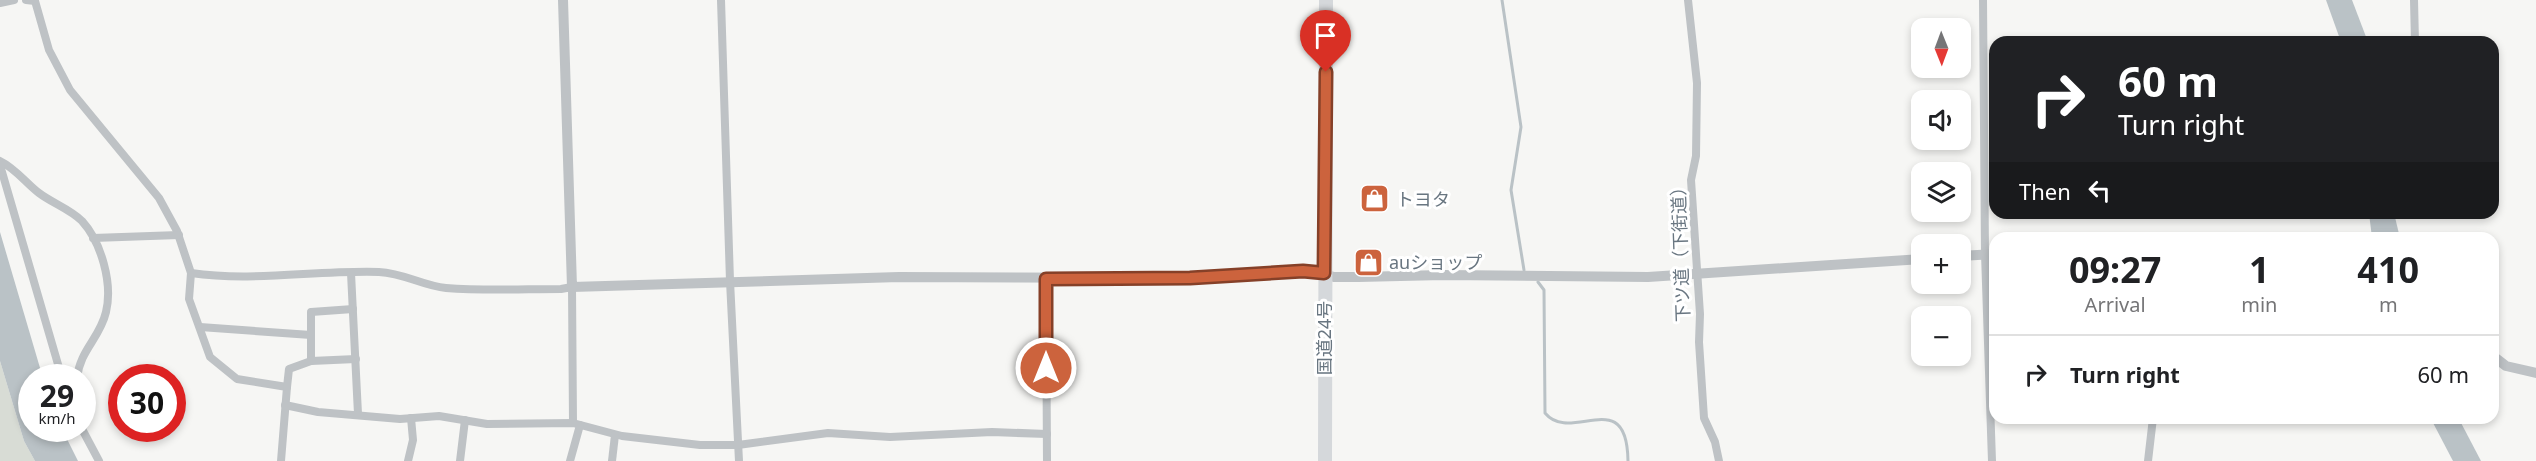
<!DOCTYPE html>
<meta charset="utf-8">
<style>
:root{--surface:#fff;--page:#f6f6f6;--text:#202124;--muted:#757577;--line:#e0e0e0}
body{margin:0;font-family:"Noto Sans","Noto Sans JP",sans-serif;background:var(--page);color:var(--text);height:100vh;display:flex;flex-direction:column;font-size:22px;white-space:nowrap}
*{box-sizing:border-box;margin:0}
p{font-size:20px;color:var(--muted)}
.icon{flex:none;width:33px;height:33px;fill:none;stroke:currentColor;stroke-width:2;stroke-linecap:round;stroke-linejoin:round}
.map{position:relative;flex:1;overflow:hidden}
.side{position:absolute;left:1989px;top:232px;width:510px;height:192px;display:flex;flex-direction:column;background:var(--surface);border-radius:18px;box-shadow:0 3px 9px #0003}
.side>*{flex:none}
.top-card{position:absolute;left:1989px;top:36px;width:510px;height:183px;border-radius:18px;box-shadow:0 3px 9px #0003;background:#202124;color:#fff;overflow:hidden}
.needle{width:39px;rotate:179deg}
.controls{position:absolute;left:1911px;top:18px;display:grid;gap:12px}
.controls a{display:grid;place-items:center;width:60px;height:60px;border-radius:12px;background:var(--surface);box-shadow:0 3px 9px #0003;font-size:30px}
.speed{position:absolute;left:18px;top:364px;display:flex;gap:12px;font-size:30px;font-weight:700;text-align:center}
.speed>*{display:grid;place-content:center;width:78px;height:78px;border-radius:50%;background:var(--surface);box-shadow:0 3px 9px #0003;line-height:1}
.speed small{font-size:15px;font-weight:400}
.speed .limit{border:9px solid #d22;background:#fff;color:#111}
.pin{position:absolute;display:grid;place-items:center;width:51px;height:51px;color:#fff;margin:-62px -26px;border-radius:50% 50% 50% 0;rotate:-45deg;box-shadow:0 0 6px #0007}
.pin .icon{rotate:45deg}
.me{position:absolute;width:66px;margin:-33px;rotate:0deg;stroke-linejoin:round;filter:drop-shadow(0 0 4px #0008)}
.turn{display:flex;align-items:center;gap:21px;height:126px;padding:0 30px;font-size:27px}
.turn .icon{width:78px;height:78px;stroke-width:2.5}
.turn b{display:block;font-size:42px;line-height:51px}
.then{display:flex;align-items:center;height:57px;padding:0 30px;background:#0003;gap:12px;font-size:22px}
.eta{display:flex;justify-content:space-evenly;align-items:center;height:102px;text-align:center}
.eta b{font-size:36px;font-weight:700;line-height:42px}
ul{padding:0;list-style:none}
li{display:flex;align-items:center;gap:18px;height:78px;padding:0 30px;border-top:2px solid var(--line)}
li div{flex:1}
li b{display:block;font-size:22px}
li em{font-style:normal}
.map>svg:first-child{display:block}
</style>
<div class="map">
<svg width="2536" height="461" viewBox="0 0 2536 461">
<rect width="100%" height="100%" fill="#f6f6f4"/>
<!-- green -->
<path fill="#d8dcd5" d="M 0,361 L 24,441 L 35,461 L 0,461 Z"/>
<!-- water -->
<g fill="#bac2c6">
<path d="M 2326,0 L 2352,0 L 2368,42 L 2341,42 Z"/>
<path d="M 2369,213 L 2394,213 L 2400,238 L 2372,238 Z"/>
<path d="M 0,232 L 43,378 L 32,378 L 32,429 L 62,429 L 78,461 L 35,461 L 24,441 L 0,361 Z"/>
<path d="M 2431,419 L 2459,419 L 2481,461 L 2453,461 Z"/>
</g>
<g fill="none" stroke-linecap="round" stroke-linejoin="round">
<!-- stream -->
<g stroke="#bac2c6" stroke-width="3">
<path d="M 1502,0 L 1521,127 L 1511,190 L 1524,270"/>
<path d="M 1538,282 L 1544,290 L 1545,413 C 1571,445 1627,383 1628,461"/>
</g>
<!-- minor -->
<g stroke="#bec2c5" stroke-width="8">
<path d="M 26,0 L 35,1 L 49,50 L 70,90 L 159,198 L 177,231 L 191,273 L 189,299 L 210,357 L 237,379 L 287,387 L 281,461"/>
<path d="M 721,0 L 730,281 L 739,461"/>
<path d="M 1688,0 L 1697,83 L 1696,156 L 1691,180 L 1700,314 L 1699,342 L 1704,418 L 1715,442 L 1719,461"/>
<path d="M 1983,0 L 1985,254 L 1992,461"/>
<path d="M 2414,0 L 2415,42"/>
<path d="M 0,3 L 14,0"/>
<path d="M 0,161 C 15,168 26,183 39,193 C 52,203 70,209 82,221 C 101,242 113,283 106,312 C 100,338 80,350 77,378"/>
<path d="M 0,165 L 62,378"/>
<path d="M 93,238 L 179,235"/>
<path d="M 191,273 C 253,282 316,270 379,272 C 404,273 423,286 446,288 C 484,291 523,289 561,289 L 572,287 L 573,423"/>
<path d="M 351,273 L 358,414"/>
<path d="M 1046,279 L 1047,461"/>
<path d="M 200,327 L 311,335"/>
<path d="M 311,361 L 311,312 L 353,309"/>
<path d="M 287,387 L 289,369 L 311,361 L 356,359"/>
<path d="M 285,405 L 318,412 L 400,419 L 439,416 L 487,424 L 573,423 L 622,436 L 700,445 L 738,445 L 828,433 L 890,437 L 992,432 L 1047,434"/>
<path d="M 82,429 L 99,461"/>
<path d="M 408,461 L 413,440 L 411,418"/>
<path d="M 460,461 L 465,420"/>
<path d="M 570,461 L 580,425"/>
<path d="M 612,461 L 615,435"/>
<path d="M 2148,461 L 2153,418"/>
</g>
<!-- tertiary -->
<g stroke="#bec2c5" stroke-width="10">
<path d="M 563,0 L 572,287 L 899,277 L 1190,278 L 1313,271 L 1334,277 L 1358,277 L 1443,275 L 1648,277 L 1922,259"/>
<path d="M 1960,256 L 1995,254"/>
<path d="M 2493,356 L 2506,366 L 2536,373"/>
</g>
<!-- trunk -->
<path stroke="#d5d8db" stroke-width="14" d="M 1325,461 L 1326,0"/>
</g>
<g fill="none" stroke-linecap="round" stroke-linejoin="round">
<defs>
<path id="route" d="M 1046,368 L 1046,279 L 1190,278 L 1303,271 L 1324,273 L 1326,72"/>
</defs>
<!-- route casing -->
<use href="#route" stroke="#854028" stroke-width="15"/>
<!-- route -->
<use href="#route" stroke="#cc633d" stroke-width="10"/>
</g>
<!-- icons -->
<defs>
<symbol id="shop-square" viewBox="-11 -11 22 22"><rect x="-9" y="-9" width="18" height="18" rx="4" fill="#cc633d" stroke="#fff"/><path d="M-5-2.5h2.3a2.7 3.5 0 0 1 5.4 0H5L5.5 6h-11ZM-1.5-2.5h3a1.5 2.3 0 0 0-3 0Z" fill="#fff"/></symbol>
</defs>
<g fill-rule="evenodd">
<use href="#shop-square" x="1358" y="182" width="33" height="33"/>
<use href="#shop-square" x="1352" y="246" width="33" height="33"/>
</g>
<g text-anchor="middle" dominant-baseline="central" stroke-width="6" stroke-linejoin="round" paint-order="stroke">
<!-- poi labels -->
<g font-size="18" fill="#697681" stroke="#fff" text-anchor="start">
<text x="1396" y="199">トヨタ</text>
<text x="1389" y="262">auショップ</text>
</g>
<!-- street labels -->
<g font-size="18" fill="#697681" stroke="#fff">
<text transform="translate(1680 250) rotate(-92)">下ツ道（下街道）</text>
<text transform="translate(1324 338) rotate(-90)">国道24号</text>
</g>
</g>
</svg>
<div class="controls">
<a><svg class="needle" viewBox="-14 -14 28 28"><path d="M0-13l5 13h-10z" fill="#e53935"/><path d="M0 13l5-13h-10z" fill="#757577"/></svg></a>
<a><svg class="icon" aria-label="sound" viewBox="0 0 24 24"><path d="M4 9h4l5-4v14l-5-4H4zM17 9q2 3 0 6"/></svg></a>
<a><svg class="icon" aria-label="layers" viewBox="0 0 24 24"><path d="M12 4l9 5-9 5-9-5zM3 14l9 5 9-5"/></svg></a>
<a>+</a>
<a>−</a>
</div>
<div class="speed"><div>29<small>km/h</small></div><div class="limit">30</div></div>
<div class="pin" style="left:1326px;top:72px;background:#d93025"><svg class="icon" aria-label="arrive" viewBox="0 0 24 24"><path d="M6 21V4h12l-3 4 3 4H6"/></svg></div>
<svg class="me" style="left:1046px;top:368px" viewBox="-20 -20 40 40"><circle r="17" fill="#cc633d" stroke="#fff" stroke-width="3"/><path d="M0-11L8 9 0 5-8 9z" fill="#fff"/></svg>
<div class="top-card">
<div class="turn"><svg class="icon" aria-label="right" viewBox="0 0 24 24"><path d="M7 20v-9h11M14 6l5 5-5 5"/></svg><div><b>60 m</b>Turn right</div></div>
<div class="then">Then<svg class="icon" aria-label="left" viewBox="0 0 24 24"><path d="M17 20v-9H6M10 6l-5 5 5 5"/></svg></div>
</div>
<section class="side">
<div class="eta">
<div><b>09:27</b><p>Arrival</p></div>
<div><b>1</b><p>min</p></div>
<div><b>410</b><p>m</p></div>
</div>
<ul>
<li><svg class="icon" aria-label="right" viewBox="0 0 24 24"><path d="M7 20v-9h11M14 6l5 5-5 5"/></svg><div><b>Turn right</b></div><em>60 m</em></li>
</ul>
</section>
</div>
